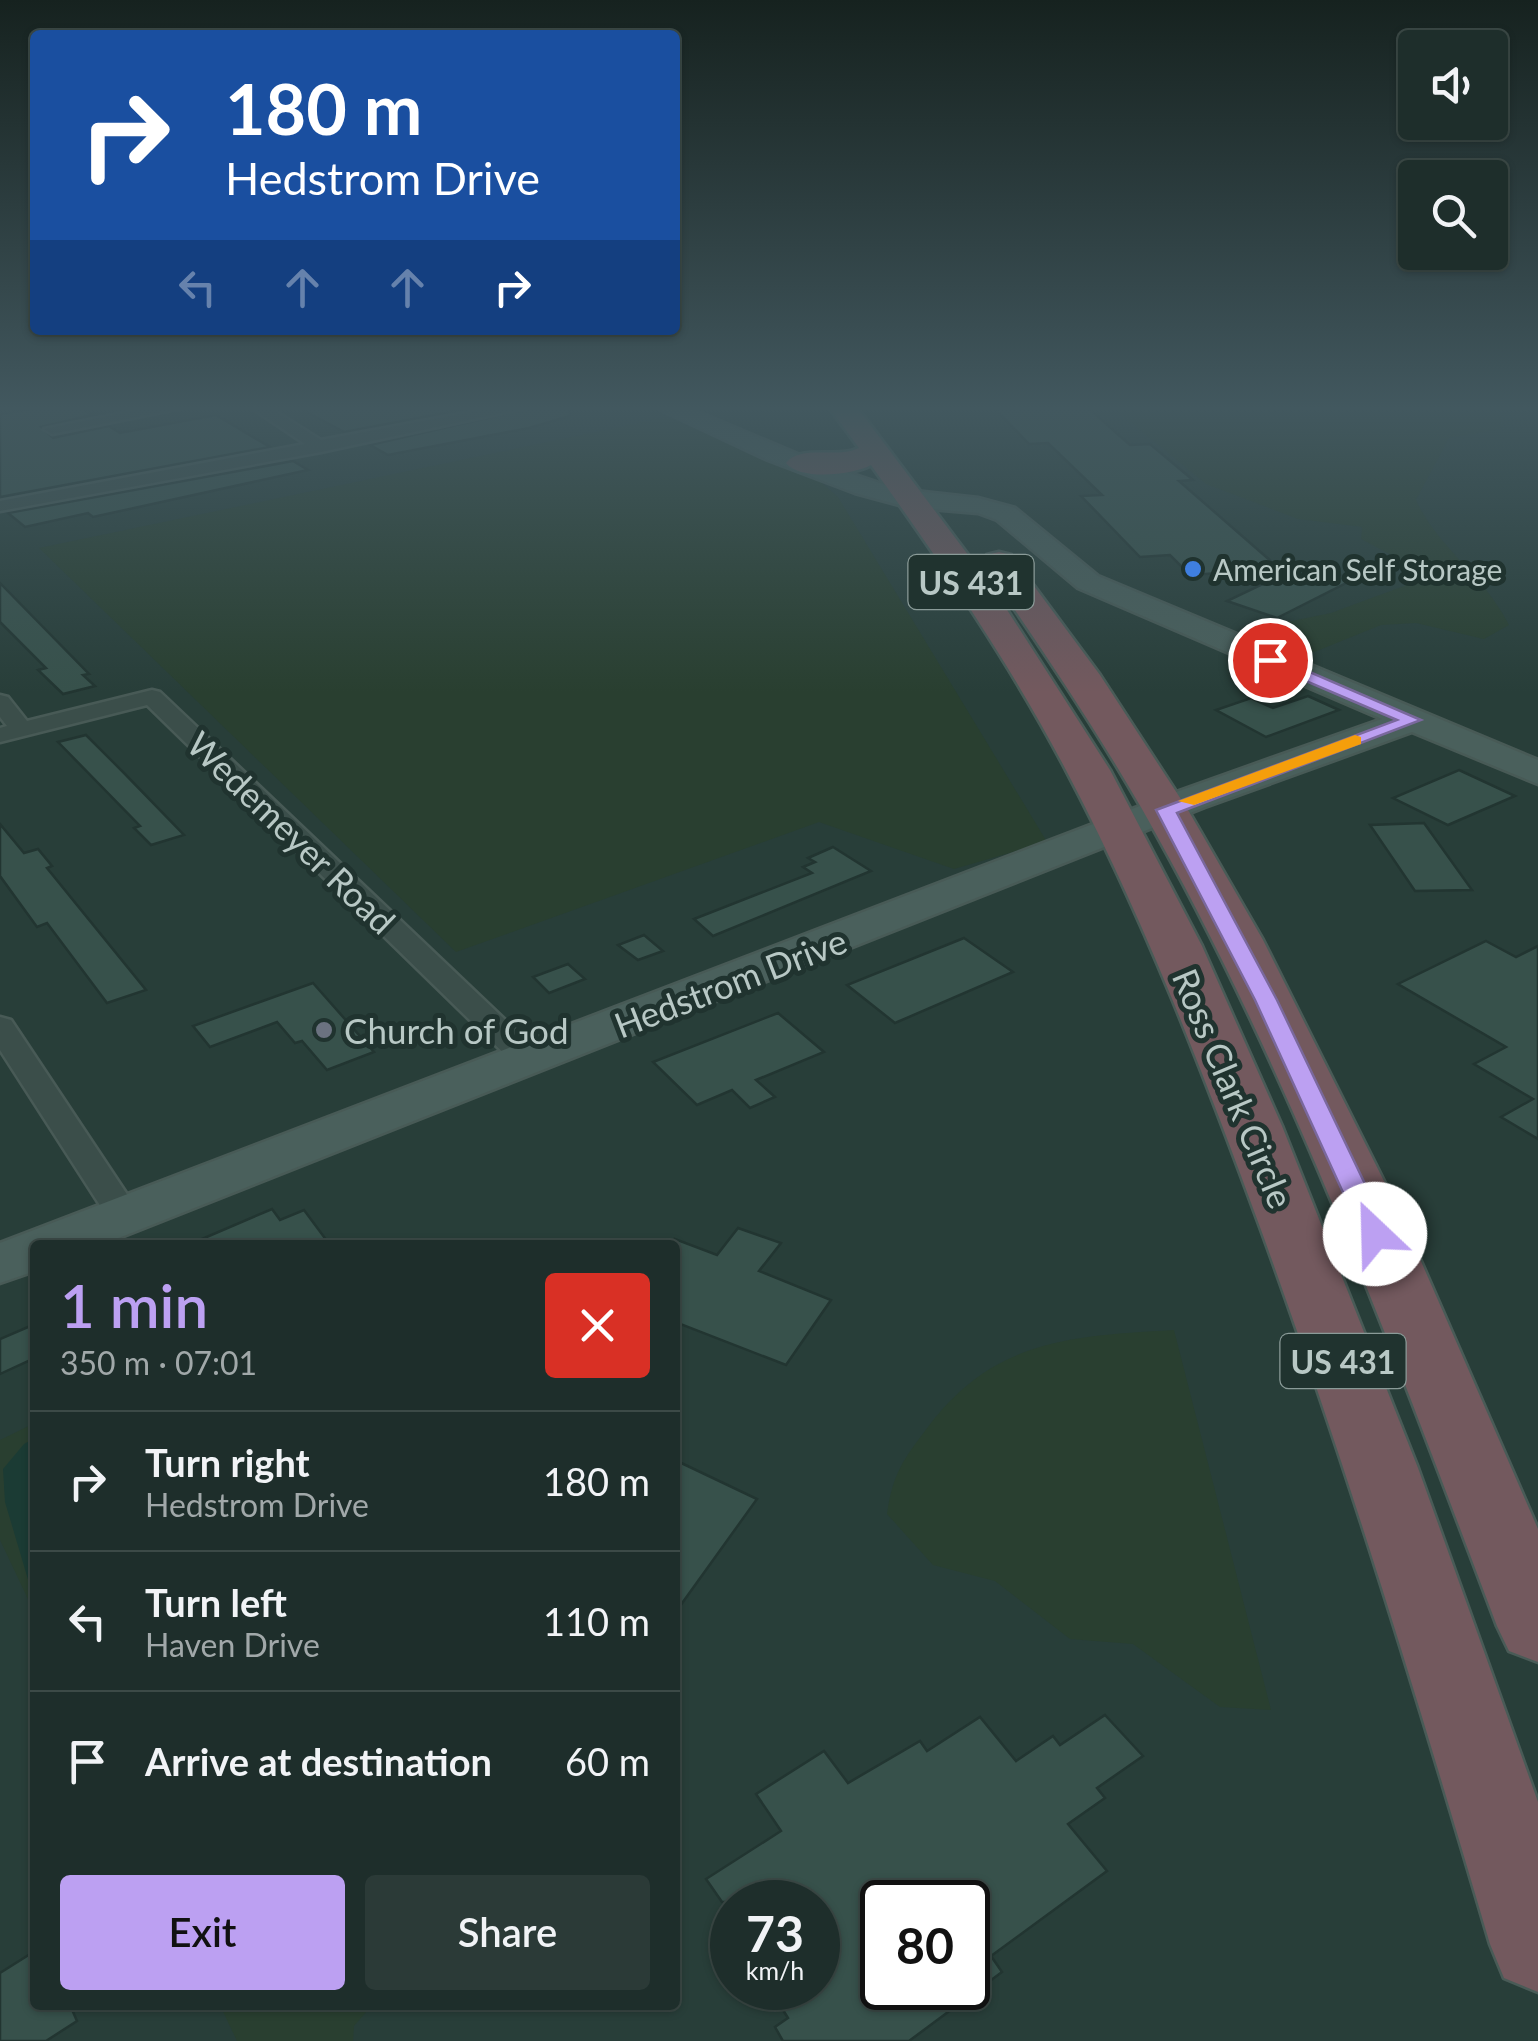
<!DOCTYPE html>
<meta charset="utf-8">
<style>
:root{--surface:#1e2e2b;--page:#2b3a37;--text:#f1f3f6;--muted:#a1a8a9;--line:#3c4a47;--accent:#bca0f2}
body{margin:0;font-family:Lato,sans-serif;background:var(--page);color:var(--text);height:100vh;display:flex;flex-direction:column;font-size:38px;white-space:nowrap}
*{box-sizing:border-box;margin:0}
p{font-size:32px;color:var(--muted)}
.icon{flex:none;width:55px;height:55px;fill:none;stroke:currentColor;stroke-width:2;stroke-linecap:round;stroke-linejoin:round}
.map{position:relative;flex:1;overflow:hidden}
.sheet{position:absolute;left:30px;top:1240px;width:650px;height:770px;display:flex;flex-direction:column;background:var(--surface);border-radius:10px;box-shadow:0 2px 8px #0004,0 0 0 2px var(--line)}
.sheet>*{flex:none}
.top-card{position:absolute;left:30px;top:30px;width:650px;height:305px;border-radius:10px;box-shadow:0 2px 8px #0004,0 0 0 2px var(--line);background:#1a4fa0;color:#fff;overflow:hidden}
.controls{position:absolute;left:1398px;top:30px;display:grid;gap:20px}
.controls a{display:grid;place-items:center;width:110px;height:110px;border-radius:10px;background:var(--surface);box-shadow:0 2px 8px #0004,0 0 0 2px var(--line);font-size:50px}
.speed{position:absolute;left:710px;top:1880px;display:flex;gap:20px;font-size:50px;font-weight:700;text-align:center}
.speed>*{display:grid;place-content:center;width:130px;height:130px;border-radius:50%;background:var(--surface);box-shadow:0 2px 8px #0004,0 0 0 2px var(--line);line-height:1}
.speed small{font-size:25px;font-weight:400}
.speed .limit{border:5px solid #111;border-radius:15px;background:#fff;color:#111}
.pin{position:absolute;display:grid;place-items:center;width:85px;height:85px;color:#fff;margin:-42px;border:5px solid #fff;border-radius:50%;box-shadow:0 2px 10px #0007}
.me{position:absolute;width:110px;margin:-55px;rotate:336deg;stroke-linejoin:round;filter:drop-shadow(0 0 8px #0008)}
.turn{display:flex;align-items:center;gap:35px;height:210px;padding:0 30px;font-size:45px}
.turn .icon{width:130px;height:130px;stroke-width:2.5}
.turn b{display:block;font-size:70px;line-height:85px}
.lanes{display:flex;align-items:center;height:95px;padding:0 30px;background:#0003;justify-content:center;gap:50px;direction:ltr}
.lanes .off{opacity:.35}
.round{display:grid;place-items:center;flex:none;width:105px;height:105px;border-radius:10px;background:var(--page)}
.head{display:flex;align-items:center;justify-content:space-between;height:170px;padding:0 30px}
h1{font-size:60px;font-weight:600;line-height:75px;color:var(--accent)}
.action{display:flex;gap:20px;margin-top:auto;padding:20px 30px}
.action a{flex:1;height:115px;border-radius:10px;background:var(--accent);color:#111;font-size:40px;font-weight:600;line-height:115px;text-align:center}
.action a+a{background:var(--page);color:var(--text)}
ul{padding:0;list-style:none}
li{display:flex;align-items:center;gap:30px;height:140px;padding:0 30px;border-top:2px solid var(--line)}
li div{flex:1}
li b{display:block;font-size:38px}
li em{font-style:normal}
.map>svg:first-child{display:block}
</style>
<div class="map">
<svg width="1538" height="2041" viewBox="0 0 1538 2041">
<rect width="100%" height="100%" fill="#283e39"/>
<!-- green -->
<g fill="#293f30">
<path d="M 1111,406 L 1481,406 L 1502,415 L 1500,429 L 1449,438 L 1416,500 C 1439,550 1482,572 1509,625 L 1484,639 L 1416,623 L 1381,625 L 1297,659 L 1234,633 L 1331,613 L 1431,576 L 1361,539 L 1362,527 L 1298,519 L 1206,484 Z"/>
<path d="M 667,417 L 821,482 L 838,497 L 1047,842 L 954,869 L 819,822 L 456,952 L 39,548 Z"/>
<path d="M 1174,1330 L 1271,1710 L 1220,1707 L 1133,1644 L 1070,1639 L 995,1581 L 933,1565 L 887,1514 C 893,1473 903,1460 928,1427 C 994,1339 1072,1336 1174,1330 Z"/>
<path d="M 35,1423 L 35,1614 L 0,1540 L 0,1440 Z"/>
<path d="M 220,2005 L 372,2005 L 354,2026 L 353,2041 L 237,2041 Z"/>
</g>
<!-- water -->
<path fill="#1b3b34" d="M 35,1438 L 35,1603 L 5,1502 L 3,1469 L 24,1444 Z"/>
<!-- building -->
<g fill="#37514b" stroke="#223531" stroke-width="2.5" fill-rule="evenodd">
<path d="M 49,406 L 78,406 L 92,415 L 41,427 L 53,438 L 109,426 L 120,433 L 216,415 L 270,447 L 0,497 L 0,414 Z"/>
<path d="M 296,406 L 482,406 L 344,432 Z"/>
<path d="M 539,406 L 569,406 L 570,416 L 529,428 L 388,455 L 370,445 Z"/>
<path d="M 1086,406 L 1130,445 L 1150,444 L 1193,480 L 1179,481 L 1280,569 L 1190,575 L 1170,555 L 1140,557 L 1081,496 L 1102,495 L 1048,443 L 1029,444 L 995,409 Z"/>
<path d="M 293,461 L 308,470 L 93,517 L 88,513 L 25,527 L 8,513 Z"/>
<path d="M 1305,564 L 1354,579 L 1277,618 L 1227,601 Z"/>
<path d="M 0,583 L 89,674 L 83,675 L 95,686 L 63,694 L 38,670 L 46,668 L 0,622 Z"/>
<path d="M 1308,696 L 1339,710 L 1266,737 L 1216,710 L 1251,698 L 1273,708 Z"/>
<path d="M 86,735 L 124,773 L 184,835 L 151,845 L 134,828 L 140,826 L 58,742 Z"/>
<path d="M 1459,770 L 1515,796 L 1448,825 L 1393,798 Z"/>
<path d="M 1424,823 L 1472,890 L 1415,891 L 1370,825 Z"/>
<path d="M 0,824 L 24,853 L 38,849 L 52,866 L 47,868 L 146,990 L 107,1003 L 47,923 L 37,927 L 0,876 Z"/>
<path d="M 833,847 L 871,871 L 713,936 L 694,919 L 812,873 L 803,867 L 815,862 L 808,858 Z"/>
<path d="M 644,935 L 663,951 L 638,960 L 618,945 Z"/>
<path d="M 964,938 L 1013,972 L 895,1023 L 847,985 Z"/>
<path d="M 1486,941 L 1516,957 L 1538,946 L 1538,1139 L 1501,1117 L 1533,1099 L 1474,1064 L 1506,1047 L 1398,984 Z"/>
<path d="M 568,964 L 585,979 L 549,993 L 533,977 Z"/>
<path d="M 313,983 L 374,1052 L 327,1070 L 302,1041 L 295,1043 L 277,1022 L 210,1047 L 193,1026 Z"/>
<path d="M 778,1013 L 824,1052 L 756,1080 L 775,1097 L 750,1108 L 732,1090 L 697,1105 L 653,1062 Z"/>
<path d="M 272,1209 L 280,1220 L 304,1210 L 330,1245 L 188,1245 Z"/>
<path d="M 738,1228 L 781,1243 L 759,1271 L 831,1300 L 786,1365 L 675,1322 L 675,1239 L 717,1255 Z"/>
<path d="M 35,1324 L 35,1358 L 0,1374 L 0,1339 Z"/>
<path d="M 675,1460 L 757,1499 L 675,1613 Z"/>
<path d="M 1105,1715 L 1143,1756 L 1097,1788 L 1105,1798 L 1068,1824 L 1107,1871 L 991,1956 L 1002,1972 L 909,2041 L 783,2041 L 775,2027 L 788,2018 L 769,1988 L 818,1988 L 818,1902 L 722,1902 L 706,1879 L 781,1831 L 756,1794 L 824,1751 L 848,1783 L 920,1741 L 927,1751 L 980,1717 L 1016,1761 L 1053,1736 L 1060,1745 ZM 882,1902 L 968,1902 L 968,1988 L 882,1988 Z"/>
<path d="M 35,1951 L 35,2005 L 70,2005 L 77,2021 L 46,2041 L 0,2041 L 0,1973 Z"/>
</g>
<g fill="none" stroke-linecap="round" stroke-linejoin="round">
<defs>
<g id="street">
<path d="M 158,406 L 192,406 L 52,434 L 44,429 Z"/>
<path d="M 249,406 L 267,406 L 321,440 L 503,406 L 535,406 L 321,452 L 0,511 L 0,501 L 305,444 Z"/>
<path d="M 152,690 L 160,692 L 540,1053 L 544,1060 L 540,1067 L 518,1067 L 147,705 L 0,742 L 0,728 L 7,726 L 0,717 L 0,695 L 8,697 L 27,721 Z"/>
<path d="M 0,1017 L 11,1020 L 136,1208 L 141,1216 L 136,1224 L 112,1224 L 0,1050 Z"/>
</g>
<path id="secondary" d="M 653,406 L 684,406 L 814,461 L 897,489 L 978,498 L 1015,508 L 1098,576 L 1538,760 L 1538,784 L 1412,732 L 1205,807 L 101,1245 L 35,1245 L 35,1271 L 0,1283 L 0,1243 L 1179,791 L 1382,719 L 1078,588 L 997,520 L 978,513 L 907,507 L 855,493 L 768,460 Z"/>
<g id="highway">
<path d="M 828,406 L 856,406 L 993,588 L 1110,770 L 1202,946 L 1282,1126 L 1418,1468 L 1538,1802 L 1538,1992 L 1504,1978 L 1490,1944 C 1419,1703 1346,1463 1260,1227 C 1203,1072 1144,918 1067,772 C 1011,665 942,564 871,465 C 853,475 800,481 786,463 C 801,444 837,459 859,448 Z"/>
<path d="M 999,552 L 1011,555 L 1100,675 L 1188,810 L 1263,940 L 1399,1211 L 1538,1529 L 1538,1662 L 1509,1651 L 1497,1626 C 1392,1349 1289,1067 1142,809 C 1093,724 1038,643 982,562 L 987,555 Z"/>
</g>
</defs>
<!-- street casing -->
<use href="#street" stroke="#485a56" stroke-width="5"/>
<!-- secondary casing -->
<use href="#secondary" stroke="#485a56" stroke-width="5"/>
<!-- highway casing -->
<use href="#highway" stroke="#495b57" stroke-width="5"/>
<!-- street -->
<use href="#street" fill="#3b4e4a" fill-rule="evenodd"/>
<!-- secondary -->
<use href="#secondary" fill="#4a605c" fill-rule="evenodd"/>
<!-- highway -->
<use href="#highway" fill="#73595e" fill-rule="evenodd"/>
</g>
<!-- sky -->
<linearGradient id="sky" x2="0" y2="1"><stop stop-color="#16221f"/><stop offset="0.59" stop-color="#42585f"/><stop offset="1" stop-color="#42585f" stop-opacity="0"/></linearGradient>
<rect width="1538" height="692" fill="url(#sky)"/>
<!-- route -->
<path fill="#bca0f2" stroke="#7a689d" stroke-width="2.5" d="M 1270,655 L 1421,720 L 1177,813 L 1277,1000 L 1389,1234 L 1375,1243 L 1362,1234 L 1255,1000 L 1156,810 L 1397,720 L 1264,663 L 1261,660 Z"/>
<!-- slow -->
<path fill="#f59e0b" d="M 1355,735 L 1361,737 L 1361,744 L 1194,805 L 1178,801 Z"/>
<!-- markers -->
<circle fill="#3f7fe0" stroke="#20332f" stroke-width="4" cx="1193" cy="569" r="10"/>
<circle fill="#6b7280" stroke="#20332f" stroke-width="4" cx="324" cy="1030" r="10"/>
<g text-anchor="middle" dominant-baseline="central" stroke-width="10" stroke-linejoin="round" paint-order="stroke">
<!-- far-poi labels -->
<g font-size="30" fill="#b8c8c5" stroke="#20332f" text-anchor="start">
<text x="1213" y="569">American Self Storage</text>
</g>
<!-- shield labels -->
<g fill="#20332f" stroke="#8a9b98" stroke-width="2.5">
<rect x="908.5" y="555" width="125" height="54" rx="8"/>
<rect x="1280.5" y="1334" width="125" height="54" rx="8"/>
</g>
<g font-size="32" font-weight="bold" fill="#b8c8c5">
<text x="971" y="582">US 431</text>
<text x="1343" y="1361">US 431</text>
</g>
<!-- street labels -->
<g font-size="35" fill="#b8c8c5" stroke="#20332f">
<text transform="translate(292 832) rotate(44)">Wedemeyer Road</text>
<text transform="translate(730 982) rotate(-21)">Hedstrom Drive</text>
<text transform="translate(1234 1088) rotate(67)">Ross Clark Circle</text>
</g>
<!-- poi labels -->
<g font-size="35" fill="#b8c8c5" stroke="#20332f" text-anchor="start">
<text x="344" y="1030">Church of God</text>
</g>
</g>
</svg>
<div class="controls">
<a><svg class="icon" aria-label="sound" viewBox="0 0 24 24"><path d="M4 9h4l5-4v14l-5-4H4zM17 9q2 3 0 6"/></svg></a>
<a><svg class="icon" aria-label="search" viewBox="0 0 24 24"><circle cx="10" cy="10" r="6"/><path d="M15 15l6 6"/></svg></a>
</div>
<div class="speed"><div>73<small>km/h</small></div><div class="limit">80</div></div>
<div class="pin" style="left:1270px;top:660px;background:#d93025"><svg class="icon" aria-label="arrive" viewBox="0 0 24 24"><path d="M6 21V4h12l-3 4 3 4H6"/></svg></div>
<svg class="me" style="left:1375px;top:1234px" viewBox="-20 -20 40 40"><circle r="19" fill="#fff"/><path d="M0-13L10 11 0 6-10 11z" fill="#bca0f2"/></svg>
<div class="top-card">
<div class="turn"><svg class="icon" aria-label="right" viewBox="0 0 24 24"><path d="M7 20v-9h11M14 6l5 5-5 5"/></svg><div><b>180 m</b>Hedstrom Drive</div></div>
<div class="lanes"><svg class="icon off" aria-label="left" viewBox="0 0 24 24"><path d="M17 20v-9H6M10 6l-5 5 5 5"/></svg><svg class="icon off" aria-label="ahead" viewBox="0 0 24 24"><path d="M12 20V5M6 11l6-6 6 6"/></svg><svg class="icon off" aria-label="ahead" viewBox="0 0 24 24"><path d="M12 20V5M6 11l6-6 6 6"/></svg><svg class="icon" aria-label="right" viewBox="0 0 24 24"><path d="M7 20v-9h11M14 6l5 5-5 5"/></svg></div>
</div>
<section class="sheet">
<div class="head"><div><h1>1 min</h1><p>350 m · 07:01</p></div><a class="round" style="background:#d93025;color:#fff"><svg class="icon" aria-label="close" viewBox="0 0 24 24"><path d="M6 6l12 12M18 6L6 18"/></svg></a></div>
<ul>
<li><svg class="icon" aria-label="right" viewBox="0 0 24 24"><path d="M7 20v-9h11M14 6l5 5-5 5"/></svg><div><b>Turn right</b><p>Hedstrom Drive</p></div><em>180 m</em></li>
<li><svg class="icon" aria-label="left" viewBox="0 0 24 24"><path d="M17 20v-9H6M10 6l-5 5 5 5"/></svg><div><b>Turn left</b><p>Haven Drive</p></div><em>110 m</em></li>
<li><svg class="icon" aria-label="arrive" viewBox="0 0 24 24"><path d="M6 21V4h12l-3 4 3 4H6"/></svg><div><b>Arrive at destination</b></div><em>60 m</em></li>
</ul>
<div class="action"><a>Exit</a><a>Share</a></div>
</section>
</div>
